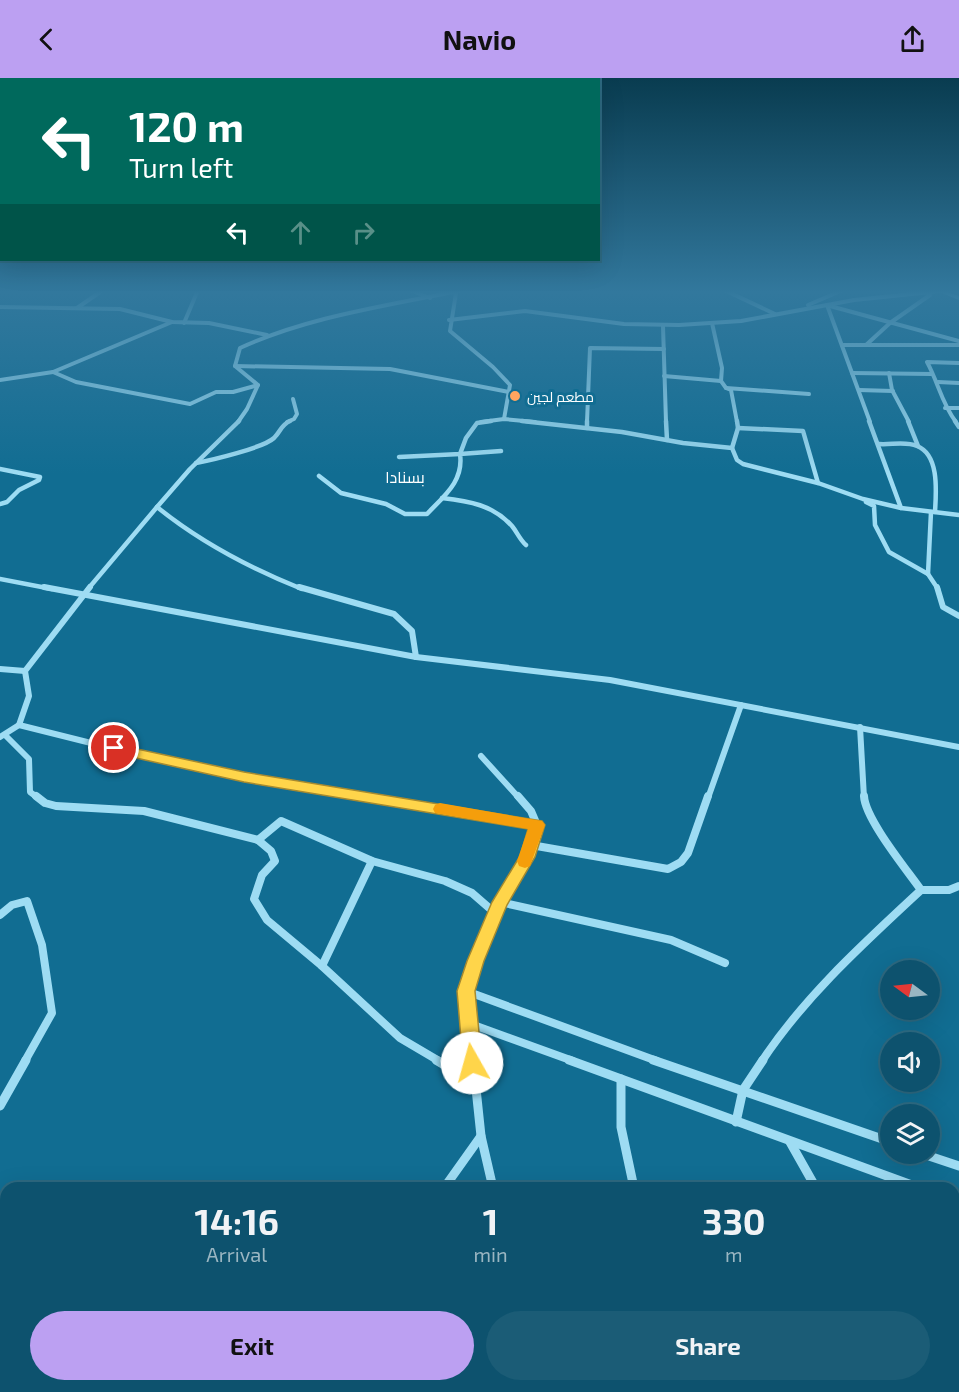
<!DOCTYPE html>
<meta charset="utf-8">
<style>
:root{--surface:#0d526e;--page:#1b5c76;--text:#f1f3f6;--muted:#9ab6c2;--line:#2d6981;--accent:#bca0f2}
body{margin:0;font-family:"Exo 2",Cairo,sans-serif;background:var(--page);color:var(--text);height:100vh;display:flex;flex-direction:column;font-size:22px;white-space:nowrap}
*{box-sizing:border-box;margin:0}
p{font-size:20px;color:var(--muted)}
.icon{flex:none;width:33px;height:33px;fill:none;stroke:currentColor;stroke-width:2;stroke-linecap:round;stroke-linejoin:round}
.map{position:relative;flex:1;overflow:hidden}
.panel{position:absolute;left:0px;top:1104px;width:960px;height:210px;display:flex;flex-direction:column;background:var(--surface);border-radius:18px 18px 0 0;box-shadow:0 6px 24px #0002,0 0 0 2px var(--line)}
.panel>*{flex:none}
.banner{position:absolute;left:0px;top:0px;width:600px;height:183px;box-shadow:0 6px 24px #0002,0 0 0 2px var(--line);background:#00695c;color:#fff;overflow:hidden}
.needle{width:39px;rotate:285deg}
.buttons{position:absolute;left:880px;top:882px;display:grid;gap:12px}
.buttons a{display:grid;place-items:center;width:60px;height:60px;border-radius:50%;background:var(--surface);box-shadow:0 6px 24px #0002,0 0 0 2px var(--line);font-size:30px}
.pin{position:absolute;display:grid;place-items:center;width:51px;height:51px;color:#fff;margin:-26px;border:3px solid #fff;border-radius:50%;box-shadow:0 2px 6px #0007}
.me{position:absolute;width:66px;margin:-33px;rotate:353deg;stroke-linejoin:round;filter:drop-shadow(0 0 4px #0008)}
.turn{display:flex;align-items:center;gap:21px;height:126px;padding:0 30px;font-size:27px}
.turn .icon{width:78px;height:78px;stroke-width:2.5}
.turn b{display:block;font-size:42px;line-height:51px}
.lanes{display:flex;align-items:center;height:57px;padding:0 30px;background:#0003;justify-content:center;gap:30px;direction:ltr}
.lanes .off{opacity:.35}
.eta{display:flex;justify-content:space-evenly;align-items:center;height:102px;text-align:center}
.eta b{font-size:36px;font-weight:700;line-height:42px}
.button{display:flex;gap:12px;margin-top:auto;padding:12px 30px}
.button a{flex:1;height:69px;border-radius:36px;background:var(--accent);color:#111;font-size:24px;font-weight:700;line-height:69px;text-align:center}
.button a+a{background:var(--page);color:var(--text)}
header{display:flex;justify-content:space-between;align-items:center;height:78px;padding:0 30px;background:var(--accent);color:#111;font-size:27px;font-weight:700}
.map>svg:first-child{display:block}
</style>
<header><svg class="icon" aria-label="back" viewBox="0 0 24 24"><path d="M15 5l-7 7 7 7"/></svg>Navio<svg class="icon" aria-label="share" viewBox="0 0 24 24"><path d="M12 15V3M7 8l5-5 5 5M5 13v7h14v-7"/></svg></header>
<div class="map">
<svg width="959" height="1314" viewBox="0 0 959 1314">
<rect width="100%" height="100%" fill="#116d92"/>
<g fill="none" stroke-linecap="round" stroke-linejoin="round">
<!-- minor-far4 -->
<g stroke="#9edcf3" stroke-width="4">
<path d="M 410,212 L 430,220"/>
<path d="M 724,212 L 775,236"/>
<path d="M 456,215 L 450,253 L 493,289 L 510,307 L 504,341"/>
<path d="M 808,227 L 843,212"/>
<path d="M 827,227 L 870,344"/>
<path d="M 830,228 L 959,263"/>
<path d="M 0,229 L 120,231 L 172,244 L 209,245 L 267,257"/>
<path d="M 77,230 L 103,212"/>
<path d="M 449,242 L 525,233 L 624,246 L 679,247 L 741,243 L 854,222 L 941,213"/>
<path d="M 184,245 L 198,212"/>
<path d="M 712,245 L 722,290 L 721,303 L 726,310 L 731,312 L 737,344"/>
<path d="M 663,248 L 666,344"/>
<path d="M 842,267 L 959,267"/>
<path d="M 866,267 L 890,245 L 930,217 L 927,214"/>
<path d="M 235,288 L 390,291 L 509,314"/>
<path d="M 53,294 L 76,304 L 190,326 L 216,314 L 233,314 L 258,307 L 235,288 L 240,270 C 310,238 387,228 462,212"/>
<path d="M 852,295 L 932,296"/>
<path d="M 889,295 L 892,312 L 909,344"/>
<path d="M 664,298 L 721,303"/>
<path d="M 0,302 L 53,294 L 172,244"/>
<path d="M 938,304 L 959,305"/>
<path d="M 726,310 L 809,316"/>
<path d="M 859,312 L 893,313"/>
<path d="M 945,330 L 959,330"/>
<path d="M 238,344 L 247,331 L 258,307"/>
<path d="M 287,344 L 294,341 L 297,336 L 293,321"/>
<path d="M 481,344 L 504,341 L 535,344"/>
<path d="M 587,344 L 590,270 L 664,271"/>
<path d="M 956,344 C 942,326 938,304 927,284 L 959,285"/>
</g>
<!-- minor-far3 -->
<g stroke="#9edcf3" stroke-width="4.5">
<path d="M 239,343 L 190,391 L 157,429 C 199,463 252,491 302,511"/>
<path d="M 522,343 L 622,354 L 683,365 L 732,370 L 737,382 L 743,386 L 818,405 L 863,421 L 901,430 L 959,437"/>
<path d="M 666,343 L 667,362"/>
<path d="M 869,343 L 901,430"/>
<path d="M 908,343 L 918,368"/>
<path d="M 955,343 L 959,349"/>
<path d="M 587,350 L 587,343"/>
<path d="M 738,350 L 803,353 L 818,405"/>
<path d="M 879,366 C 891,367 906,363 917,368 C 940,377 936,415 935,434"/>
<path d="M 732,370 L 738,350 L 737,343"/>
<path d="M 399,379 L 460,376 L 466,360 L 477,345 L 491,343"/>
<path d="M 196,385 C 212,382 263,370 274,360 C 281,353 281,347 290,343"/>
<path d="M 0,391 L 40,399 L 39,402 L 19,412 L 7,424 L 0,426"/>
<path d="M 319,398 L 341,415 L 386,426 L 405,436 L 427,436 C 444,418 464,403 460,376 L 501,373"/>
<path d="M 442,420 C 469,423 493,427 512,448 C 517,454 520,462 526,467"/>
<path d="M 866,424 L 874,428 L 875,447 L 889,474 L 928,496 L 938,511"/>
<path d="M 928,496 L 931,434"/>
<path d="M 0,501 L 52,511"/>
<path d="M 88,511 L 157,429"/>
</g>
<!-- minor-far2 -->
<g stroke="#9edcf3" stroke-width="6">
<path d="M 44,509 L 416,579 L 610,602 L 959,669"/>
<path d="M 90,509 L 25,593 L 29,618 L 19,647 L 147,679 L 369,720"/>
<path d="M 299,509 L 394,536 L 412,553 L 416,579"/>
<path d="M 937,509 L 943,529 L 959,538"/>
<path d="M 0,591 L 25,593"/>
<path d="M 860,649 L 864,720"/>
<path d="M 5,657 L 29,681 L 30,714 L 38,720"/>
<path d="M 0,659 L 19,647"/>
<path d="M 481,678 L 519,720"/>
<path d="M 708,720 L 741,627"/>
</g>
<!-- minor-far1 -->
<g stroke="#9edcf3" stroke-width="8">
<path d="M 36,718 L 45,725 L 56,728 L 144,733 L 258,762 L 271,773 L 275,783 L 262,797 L 254,821 L 267,842 L 322,888 L 400,960 L 439,983"/>
<path d="M 360,718 L 537,747"/>
<path d="M 258,762 L 281,743 L 372,783 L 445,803 L 472,815 L 495,835"/>
<path d="M 531,767 L 668,791 L 681,784 L 688,775 L 708,718"/>
<path d="M 921,812 L 949,812 L 959,808"/>
<path d="M 500,824 L 671,862 L 725,885"/>
<path d="M 0,837 L 12,827 L 27,823 L 42,867 L 52,935 L 25,983"/>
<path d="M 322,888 L 372,783"/>
<path d="M 466,913 L 657,983"/>
<path d="M 468,945 L 573,983"/>
<path d="M 473,983 L 466,913 L 475,883 L 500,824 L 527,779 L 537,747 L 531,733 L 518,718"/>
<path d="M 762,983 C 805,918 864,865 921,812 C 907,792 865,741 864,718"/>
</g>
<!-- minor -->
<g stroke="#9edcf3" stroke-width="9">
<path d="M 436,982 L 475,1005"/>
<path d="M 473,982 L 481,1058 L 493,1110"/>
<path d="M 569,982 L 920,1110"/>
<path d="M 653,982 L 891,1064"/>
<path d="M 621,1001 L 621,1049 L 634,1110"/>
<path d="M 0,1028 L 26,982"/>
<path d="M 736,1044 L 743,1012 L 763,982"/>
<path d="M 790,1064 L 816,1110"/>
<path d="M 923,1076 L 959,1088"/>
<path d="M 444,1110 L 481,1058"/>
<path d="M 954,1122 L 959,1124"/>
<path d="M 954,1304 L 959,1309"/>
<path d="M 546,1308 L 550,1314"/>
<path d="M 717,1308 L 720,1314"/>
<path d="M 310,1314 L 314,1308"/>
<path d="M 513,1314 L 517,1308"/>
<path d="M 753,1314 L 767,1308"/>
</g>
<!-- tertiary -->
<path fill="#9edcf3" fill-rule="evenodd" d="M 934,212 L 941,212 L 959,218 L 959,222 Z"/>
</g>
<!-- sky -->
<linearGradient id="sky" x2="0" y2="1"><stop stop-color="#093c50"/><stop offset="0.54" stop-color="#32789d"/><stop offset="1" stop-color="#32789d" stop-opacity="0"/></linearGradient>
<rect width="959" height="396" fill="url(#sky)"/>
<!-- route -->
<path fill="#ffd54a" stroke="#a68a30" stroke-width="1.5" d="M 114,666 L 244,694 L 542,743 L 545,747 L 535,779 L 507,827 L 484,883 L 475,913 L 482,985 L 479,991 L 472,993 L 466,991 L 463,985 L 457,913 L 467,883 L 492,824 L 520,778 L 528,751 L 244,704 L 109,674 L 107,670 L 109,667 Z"/>
<!-- slow -->
<path fill="#f59e0b" d="M 440,725 L 542,743 L 545,747 L 530,788 L 525,790 L 519,788 L 517,783 L 528,751 L 435,735 L 433,731 L 435,727 Z"/>
<!-- markers -->
<circle fill="#ffa55f" stroke="#116d92" stroke-width="2" cx="515" cy="318" r="6"/>
<g text-anchor="middle" dominant-baseline="central" stroke-width="6" stroke-linejoin="round" paint-order="stroke">
<!-- far-poi labels -->
<g font-size="14" fill="#fff" stroke="#116d92" text-anchor="start">
<text x="527" y="318">مطعم لجين</text>
</g>
<!-- far-quarter labels -->
<g font-size="16" fill="#fff" stroke="#116d92">
<text x="405" y="398">بسنادا</text>
</g>
</g>
</svg>
<div class="buttons">
<a><svg class="needle" viewBox="-14 -14 28 28"><path d="M0-13l5 13h-10z" fill="#e53935"/><path d="M0 13l5-13h-10z" fill="#9ab6c2"/></svg></a>
<a><svg class="icon" aria-label="sound" viewBox="0 0 24 24"><path d="M4 9h4l5-4v14l-5-4H4zM17 9q2 3 0 6"/></svg></a>
<a><svg class="icon" aria-label="layers" viewBox="0 0 24 24"><path d="M12 4l9 5-9 5-9-5zM3 14l9 5 9-5"/></svg></a>
</div>
<div class="pin" style="left:114px;top:670px;background:#d93025"><svg class="icon" aria-label="arrive" viewBox="0 0 24 24"><path d="M6 21V4h12l-3 4 3 4H6"/></svg></div>
<svg class="me" style="left:472px;top:985px" viewBox="-20 -20 40 40"><circle r="19" fill="#fff"/><path d="M0-13L10 11 0 6-10 11z" fill="#ffd54a"/></svg>
<div class="banner">
<div class="turn"><svg class="icon" aria-label="left" viewBox="0 0 24 24"><path d="M17 20v-9H6M10 6l-5 5 5 5"/></svg><div><b>120 m</b>Turn left</div></div>
<div class="lanes"><svg class="icon" aria-label="left" viewBox="0 0 24 24"><path d="M17 20v-9H6M10 6l-5 5 5 5"/></svg><svg class="icon off" aria-label="ahead" viewBox="0 0 24 24"><path d="M12 20V5M6 11l6-6 6 6"/></svg><svg class="icon off" aria-label="right" viewBox="0 0 24 24"><path d="M7 20v-9h11M14 6l5 5-5 5"/></svg></div>
</div>
<section class="panel">
<div class="eta">
<div><b>14:16</b><p>Arrival</p></div>
<div><b>1</b><p>min</p></div>
<div><b>330</b><p>m</p></div>
</div>
<div class="button"><a>Exit</a><a>Share</a></div>
</section>
</div>
